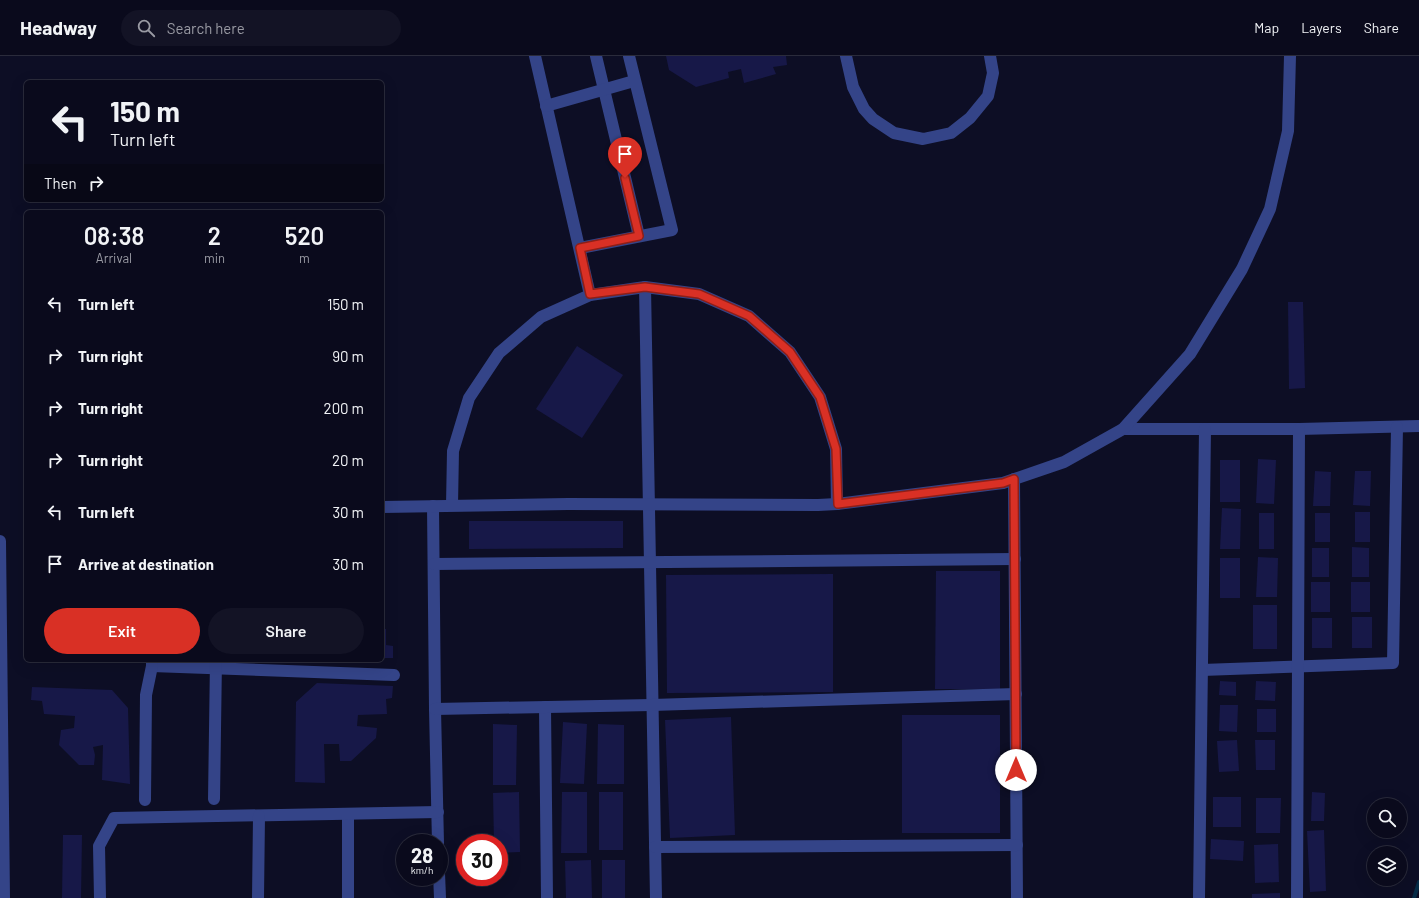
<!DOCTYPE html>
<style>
:root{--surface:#0a0a1c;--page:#131325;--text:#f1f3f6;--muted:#999aa3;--line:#2a2b3b;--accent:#d93025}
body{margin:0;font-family:Barlow,sans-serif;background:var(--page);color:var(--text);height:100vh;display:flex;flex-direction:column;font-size:15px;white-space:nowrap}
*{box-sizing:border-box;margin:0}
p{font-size:13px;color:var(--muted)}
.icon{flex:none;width:22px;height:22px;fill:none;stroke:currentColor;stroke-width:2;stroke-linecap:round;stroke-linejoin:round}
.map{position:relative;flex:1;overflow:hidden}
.panel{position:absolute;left:24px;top:154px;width:360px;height:452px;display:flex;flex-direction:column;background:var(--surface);border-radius:6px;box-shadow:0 4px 16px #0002,0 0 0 1px var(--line)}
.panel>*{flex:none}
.guide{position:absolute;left:24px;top:24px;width:360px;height:122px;border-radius:6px;box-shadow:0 4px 16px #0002,0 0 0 1px var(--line);background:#0a0a1c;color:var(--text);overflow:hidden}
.controls{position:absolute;left:1367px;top:742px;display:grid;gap:8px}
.controls a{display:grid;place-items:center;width:40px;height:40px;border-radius:50%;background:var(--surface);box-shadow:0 4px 16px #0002,0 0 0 1px var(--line);font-size:20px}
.speed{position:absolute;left:396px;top:778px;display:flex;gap:8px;font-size:20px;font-weight:700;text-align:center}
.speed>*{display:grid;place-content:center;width:52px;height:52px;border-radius:50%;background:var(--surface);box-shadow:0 4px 16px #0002,0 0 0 1px var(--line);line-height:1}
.speed small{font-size:10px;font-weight:400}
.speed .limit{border:6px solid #d22;background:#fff;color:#111}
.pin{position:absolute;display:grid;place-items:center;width:34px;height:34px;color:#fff;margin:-41px -17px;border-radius:50% 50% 50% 0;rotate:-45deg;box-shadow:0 0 4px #0007}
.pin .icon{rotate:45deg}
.me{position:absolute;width:44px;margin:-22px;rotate:0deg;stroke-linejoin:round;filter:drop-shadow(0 0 3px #0008)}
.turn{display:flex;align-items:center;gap:14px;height:84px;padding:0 20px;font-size:18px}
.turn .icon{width:52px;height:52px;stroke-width:2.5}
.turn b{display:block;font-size:28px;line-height:34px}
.then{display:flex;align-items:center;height:38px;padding:0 20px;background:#0003;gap:8px;font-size:15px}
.eta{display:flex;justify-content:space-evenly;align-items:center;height:68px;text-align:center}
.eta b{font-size:24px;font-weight:600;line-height:28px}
.cta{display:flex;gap:8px;margin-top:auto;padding:8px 20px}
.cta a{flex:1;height:46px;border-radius:24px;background:var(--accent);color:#fff;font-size:16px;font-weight:600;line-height:46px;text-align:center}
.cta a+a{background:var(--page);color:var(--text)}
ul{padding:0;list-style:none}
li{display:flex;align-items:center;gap:12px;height:52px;padding:0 20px}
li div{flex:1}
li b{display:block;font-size:15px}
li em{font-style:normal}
header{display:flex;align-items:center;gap:24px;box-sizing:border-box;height:56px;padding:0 20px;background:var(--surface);border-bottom:1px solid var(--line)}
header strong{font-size:19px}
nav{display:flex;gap:22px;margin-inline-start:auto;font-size:14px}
.search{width:280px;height:36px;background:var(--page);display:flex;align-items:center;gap:10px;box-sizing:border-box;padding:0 14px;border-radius:22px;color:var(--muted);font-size:15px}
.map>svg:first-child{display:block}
</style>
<header>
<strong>Headway</strong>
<div class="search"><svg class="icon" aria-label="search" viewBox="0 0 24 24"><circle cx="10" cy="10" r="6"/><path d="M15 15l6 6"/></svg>Search here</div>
<nav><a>Map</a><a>Layers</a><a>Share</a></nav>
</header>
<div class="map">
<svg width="1419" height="842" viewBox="0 0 1419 842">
<rect width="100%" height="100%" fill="#0d0e25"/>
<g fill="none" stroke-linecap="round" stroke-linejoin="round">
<!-- stream -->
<path stroke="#052b46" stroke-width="4" d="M 1414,842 L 1419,826"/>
</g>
<!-- building -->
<g fill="#171848">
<path d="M 666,0 L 786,0 L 787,9 L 773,11 L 776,18 L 744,27 L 741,13 L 728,16 L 729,22 L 696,31 L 669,14 Z"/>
<path d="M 1288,246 L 1303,246 L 1305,332 L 1289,333 Z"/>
<path d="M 577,290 L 623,319 L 582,382 L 536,353 Z"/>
<path d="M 1258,403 L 1276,404 L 1274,448 L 1256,447 Z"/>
<rect x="1220" y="404" width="20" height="42"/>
<path d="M 1315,415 L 1331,416 L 1330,450 L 1313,450 Z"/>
<path d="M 1355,415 L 1371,415 L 1370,450 L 1353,449 Z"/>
<path d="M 1222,452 L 1241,453 L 1240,493 L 1220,493 Z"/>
<rect x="1355" y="456" width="15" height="30"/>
<rect x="1259" y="457" width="15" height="36"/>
<rect x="1315" y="457" width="15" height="29"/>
<path d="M 469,465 L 623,465 L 623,492 L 469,493 Z"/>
<path d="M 1352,491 L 1369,492 L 1369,521 L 1352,521 Z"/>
<rect x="1312" y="492" width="17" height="29"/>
<path d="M 1258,501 L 1278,502 L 1277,541 L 1256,541 Z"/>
<rect x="1220" y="502" width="20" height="40"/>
<path d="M 936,515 L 1000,515 L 1000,633 L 935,633 Z"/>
<path d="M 833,518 L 833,636 L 667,637 L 666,519 Z"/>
<rect x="1311" y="526" width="19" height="30"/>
<rect x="1351" y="526" width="19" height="30"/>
<rect x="1253" y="549" width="24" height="44"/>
<rect x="1352" y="561" width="20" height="31"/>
<rect x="1312" y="562" width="20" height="30"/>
<path d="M 382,573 L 386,573 L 386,589 L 393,590 L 393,602 L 382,602 Z"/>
<path d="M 1220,625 L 1236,626 L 1236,640 L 1219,639 Z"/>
<path d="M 1256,625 L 1276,626 L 1275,645 L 1255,644 Z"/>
<path d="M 317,627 L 393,630 L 392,642 L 386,643 L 387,658 L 358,659 L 357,670 L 377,672 L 376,682 L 351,705 L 340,705 L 339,688 L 324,688 L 325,727 L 295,726 L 296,646 Z"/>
<path d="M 32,631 L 112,634 L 128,652 L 130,728 L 102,724 L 103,689 L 93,691 L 95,699 L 94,709 L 79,709 L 59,689 L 61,674 L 74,672 L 75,660 L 44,658 L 42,645 L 31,644 Z"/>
<path d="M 1220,649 L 1238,649 L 1237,676 L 1219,675 Z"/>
<rect x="1257" y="653" width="19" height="23"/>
<rect x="902" y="659" width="98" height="118"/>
<path d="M 731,661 L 735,779 L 670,782 L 665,664 Z"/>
<path d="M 563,666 L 587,668 L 584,728 L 560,727 Z"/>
<path d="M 493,668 L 517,669 L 516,729 L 493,729 Z"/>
<path d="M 598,668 L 624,669 L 624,728 L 597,728 Z"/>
<path d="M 1237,684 L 1239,715 L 1219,716 L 1217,685 Z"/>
<path d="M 1255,684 L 1275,684 L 1275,714 L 1256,714 Z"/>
<path d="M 519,736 L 520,796 L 499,797 L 499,787 L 494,787 L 493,737 Z"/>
<path d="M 562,736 L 587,736 L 587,797 L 561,797 Z"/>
<rect x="599" y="736" width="24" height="58"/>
<path d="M 1312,736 L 1325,737 L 1324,765 L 1311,765 Z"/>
<rect x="1213" y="741" width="28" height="30"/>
<path d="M 1256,742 L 1281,742 L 1280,777 L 1256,777 Z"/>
<path d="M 1324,774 L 1326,835 L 1310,836 L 1307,775 Z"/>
<path d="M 63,779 L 82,779 L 81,842 L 62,842 Z"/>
<path d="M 1211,783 L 1244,785 L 1243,805 L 1210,803 Z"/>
<path d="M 1278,788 L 1279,826 L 1255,827 L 1254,789 Z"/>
<path d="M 591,804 L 592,842 L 566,842 L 565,805 Z"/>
<rect x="602" y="804" width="23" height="38"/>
<path d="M 1280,837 L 1280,842 L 1252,842 L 1252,838 Z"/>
</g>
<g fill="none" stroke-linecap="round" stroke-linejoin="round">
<!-- minor -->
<g stroke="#344488" stroke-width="12">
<path d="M 535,0 L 590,239"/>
<path d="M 596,0 L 639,180"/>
<path d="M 846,0 L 853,31 L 864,53 L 873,63 L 894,77 L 923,83 L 951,77 L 970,62 L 988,40 L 993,17 L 990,0"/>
<path d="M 546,50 L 634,25"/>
<path d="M 580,192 L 672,174 L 629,0"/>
<path d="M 645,231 L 656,842"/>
<path d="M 1123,373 L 1299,373 L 1419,370"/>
<path d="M 1014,423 L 1017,842"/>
<path d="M 452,449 L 453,395 L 469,342 L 499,297 L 541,261 L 590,239 L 645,231 L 699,238 L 749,260 L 790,296 L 820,341 L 836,393 L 837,448"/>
<path d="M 433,450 L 435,653 L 438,787"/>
<path d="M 382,451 L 568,448 L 818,449 L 837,448 L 1003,427 L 1064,406 L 1123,373 L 1190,298 L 1242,213 L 1270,153 L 1288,75 L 1290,0"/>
<path d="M 0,485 L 4,842"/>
<path d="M 434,508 L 1015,503"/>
<path d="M 152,604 L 152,610 L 394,619"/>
<path d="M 1202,614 L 1393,607 L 1397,371"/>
<path d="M 545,651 L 547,842"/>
<path d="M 435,653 L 652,649 L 1016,638"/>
<path d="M 214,743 L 216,604"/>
<path d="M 145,744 L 146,639 L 152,610"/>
<path d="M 348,758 L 348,842"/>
<path d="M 655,791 L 1017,789"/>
<path d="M 439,817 L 440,842"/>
<path d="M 100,842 L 99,790 L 114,762 L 438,756"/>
<path d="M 258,842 L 259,760"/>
<path d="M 1199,842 L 1205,373"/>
<path d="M 1297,842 L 1299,373"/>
</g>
</g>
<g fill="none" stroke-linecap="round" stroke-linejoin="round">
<defs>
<path id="route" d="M 625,122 L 639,180 L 580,192 L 590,238 L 645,231 L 699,238 L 749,260 L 790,296 L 820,341 L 836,393 L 838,448 L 1003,427 L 1014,423 L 1016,714"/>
</defs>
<!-- route casing -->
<use href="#route" stroke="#8d1f18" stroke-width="10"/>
<!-- route -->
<use href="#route" stroke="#d93025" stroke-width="7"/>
</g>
</svg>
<div class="controls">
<a><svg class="icon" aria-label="search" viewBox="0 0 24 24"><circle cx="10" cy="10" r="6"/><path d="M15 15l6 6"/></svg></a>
<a><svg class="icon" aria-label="layers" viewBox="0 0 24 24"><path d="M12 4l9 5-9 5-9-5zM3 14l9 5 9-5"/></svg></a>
</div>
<div class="speed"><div>28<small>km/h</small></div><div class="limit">30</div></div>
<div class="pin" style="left:625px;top:122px;background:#d93025"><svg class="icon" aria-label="arrive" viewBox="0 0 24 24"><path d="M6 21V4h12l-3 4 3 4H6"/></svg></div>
<svg class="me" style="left:1016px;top:714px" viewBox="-20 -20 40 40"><circle r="19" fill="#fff"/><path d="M0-13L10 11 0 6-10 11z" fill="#d93025"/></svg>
<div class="guide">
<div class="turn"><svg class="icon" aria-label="left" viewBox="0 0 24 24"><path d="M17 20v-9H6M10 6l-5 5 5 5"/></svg><div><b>150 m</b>Turn left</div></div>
<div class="then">Then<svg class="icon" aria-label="right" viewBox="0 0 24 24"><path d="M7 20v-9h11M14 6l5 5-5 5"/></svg></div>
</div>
<section class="panel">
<div class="eta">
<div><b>08:38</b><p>Arrival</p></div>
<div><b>2</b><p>min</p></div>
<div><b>520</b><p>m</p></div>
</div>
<ul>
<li><svg class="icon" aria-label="left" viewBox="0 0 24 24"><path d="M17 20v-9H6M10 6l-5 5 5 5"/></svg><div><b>Turn left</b></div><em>150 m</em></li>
<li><svg class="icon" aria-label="right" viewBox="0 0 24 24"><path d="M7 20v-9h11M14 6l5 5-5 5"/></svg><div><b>Turn right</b></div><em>90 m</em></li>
<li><svg class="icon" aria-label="right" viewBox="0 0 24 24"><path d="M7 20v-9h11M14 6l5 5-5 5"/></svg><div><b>Turn right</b></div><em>200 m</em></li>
<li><svg class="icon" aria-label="right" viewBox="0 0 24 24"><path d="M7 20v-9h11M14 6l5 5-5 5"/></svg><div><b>Turn right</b></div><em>20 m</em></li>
<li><svg class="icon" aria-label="left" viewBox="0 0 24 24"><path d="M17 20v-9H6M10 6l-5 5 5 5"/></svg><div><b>Turn left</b></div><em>30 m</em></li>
<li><svg class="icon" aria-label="arrive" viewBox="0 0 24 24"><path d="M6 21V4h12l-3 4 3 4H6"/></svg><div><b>Arrive at destination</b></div><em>30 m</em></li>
</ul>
<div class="cta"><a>Exit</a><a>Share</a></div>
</section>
</div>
